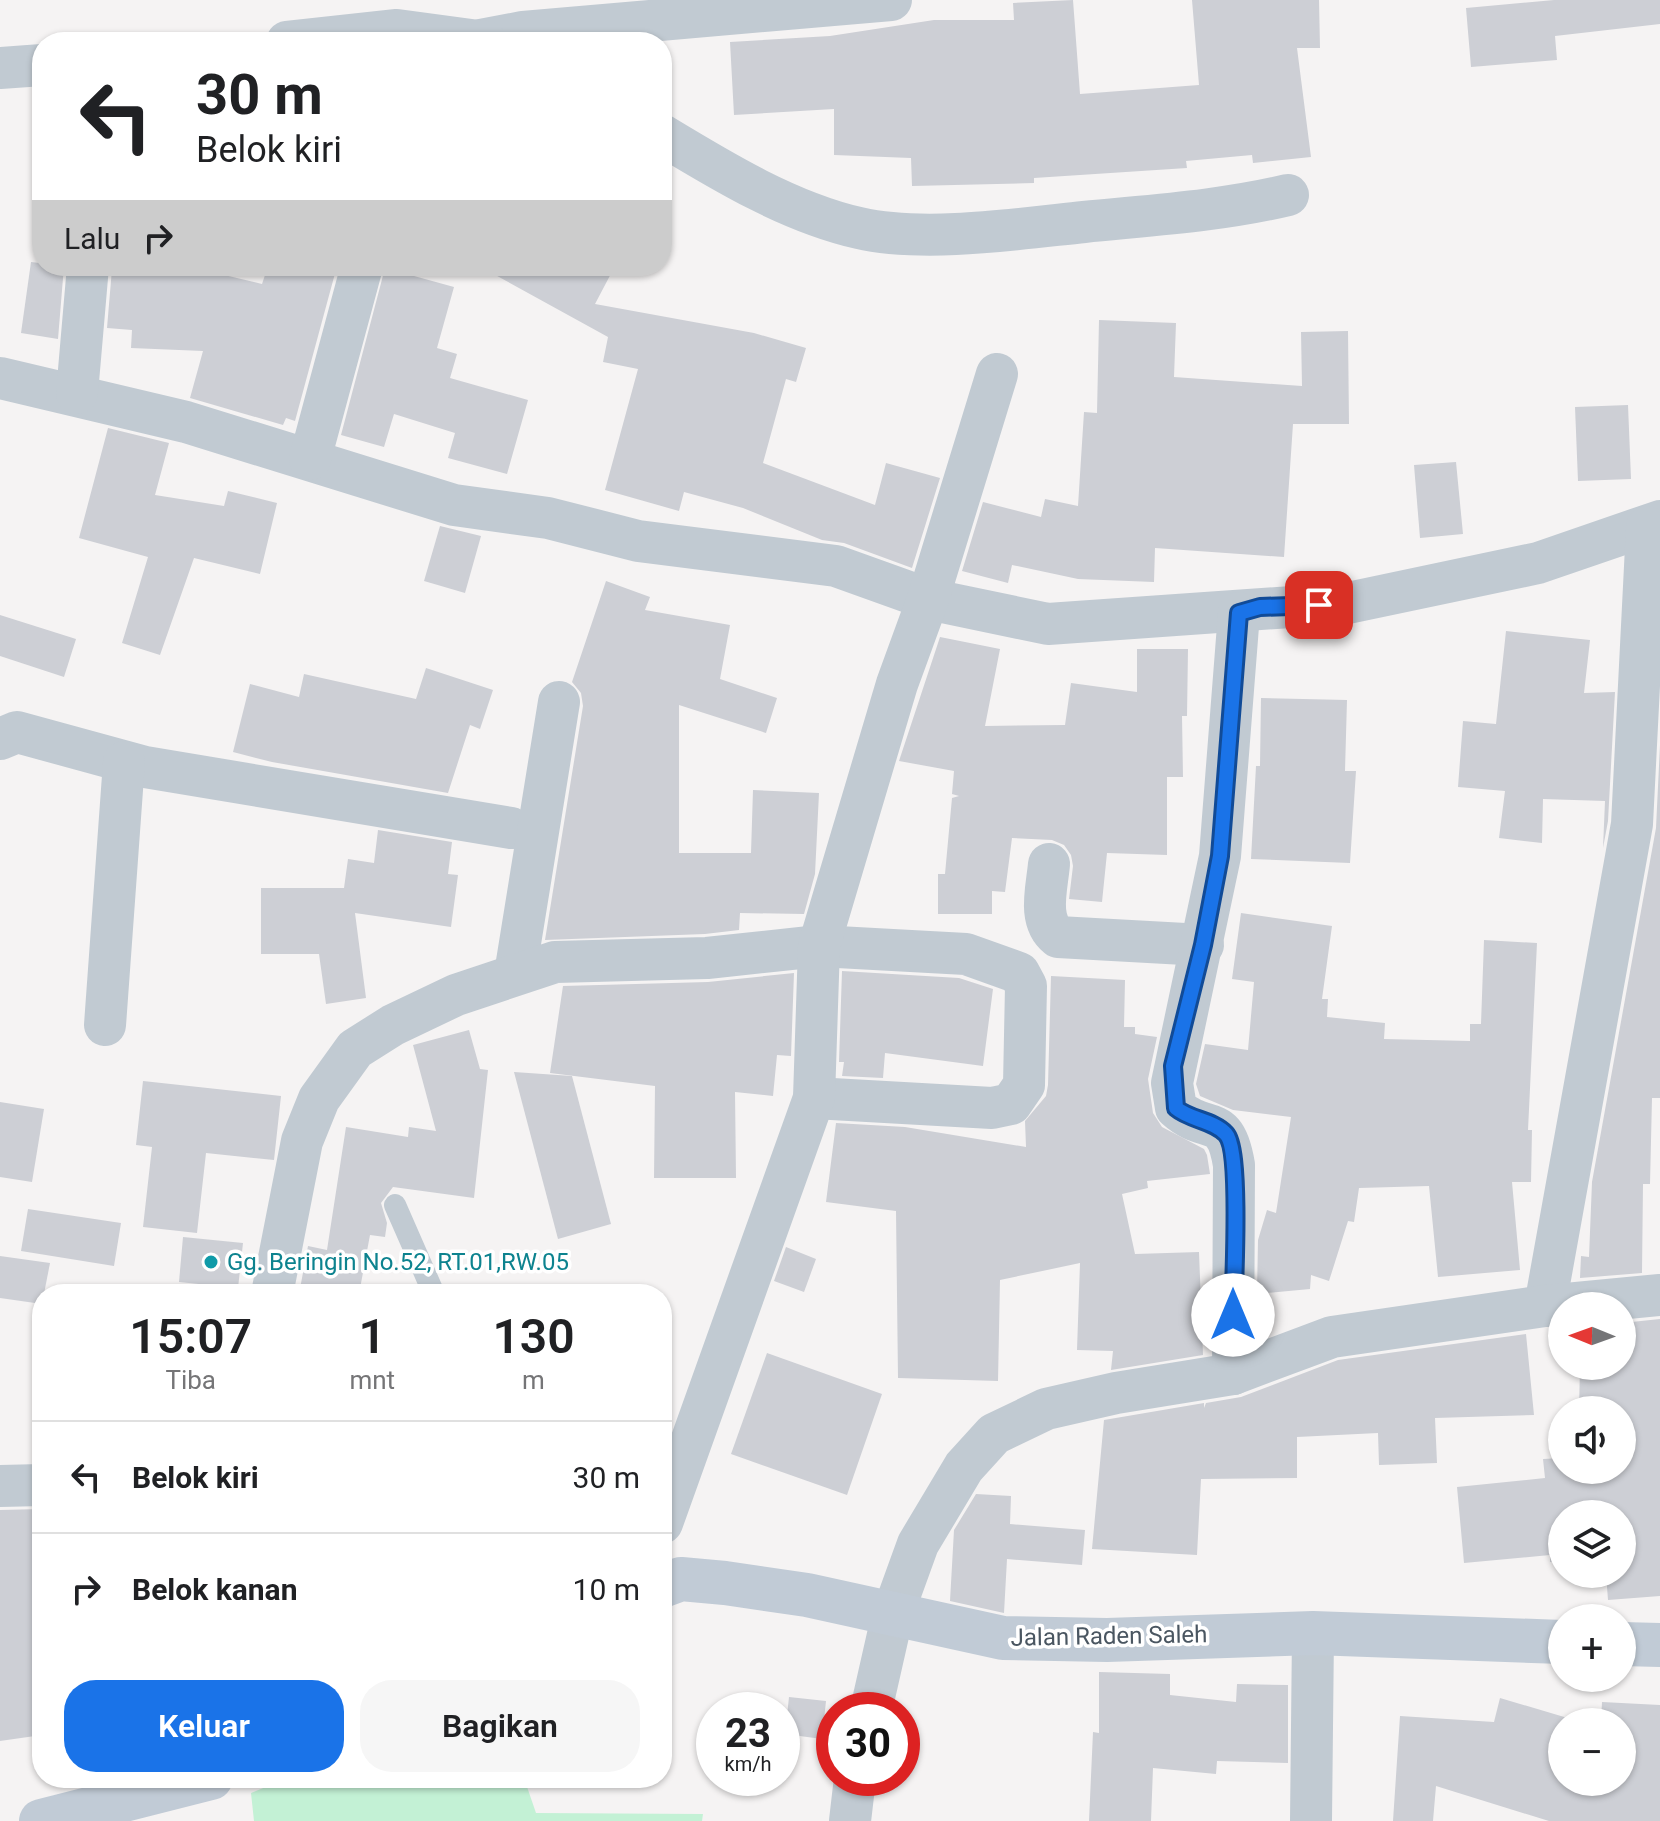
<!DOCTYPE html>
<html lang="id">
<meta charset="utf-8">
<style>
:root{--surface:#fff;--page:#f6f6f6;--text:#202124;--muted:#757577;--line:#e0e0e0;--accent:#1a73e8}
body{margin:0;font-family:Roboto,sans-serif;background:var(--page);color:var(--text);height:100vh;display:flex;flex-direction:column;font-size:30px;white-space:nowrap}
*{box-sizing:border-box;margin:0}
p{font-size:26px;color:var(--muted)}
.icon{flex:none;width:44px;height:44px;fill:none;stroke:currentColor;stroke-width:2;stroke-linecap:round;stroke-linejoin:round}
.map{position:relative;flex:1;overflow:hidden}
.drawer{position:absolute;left:32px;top:1284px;width:640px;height:504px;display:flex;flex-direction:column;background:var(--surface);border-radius:32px;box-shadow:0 2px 6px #0004}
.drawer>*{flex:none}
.hud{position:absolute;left:32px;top:32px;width:640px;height:244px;border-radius:32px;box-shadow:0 2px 6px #0004;background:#fff;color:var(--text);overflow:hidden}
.needle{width:52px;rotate:271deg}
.fabs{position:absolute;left:1548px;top:1292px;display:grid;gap:16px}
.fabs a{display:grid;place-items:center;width:88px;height:88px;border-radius:50%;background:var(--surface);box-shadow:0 2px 6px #0004;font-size:40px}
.speed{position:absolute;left:696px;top:1692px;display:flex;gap:16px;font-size:40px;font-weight:700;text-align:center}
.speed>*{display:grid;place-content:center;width:104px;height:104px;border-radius:50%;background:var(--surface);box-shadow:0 2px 6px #0004;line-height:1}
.speed small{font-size:20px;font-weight:400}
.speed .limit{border:12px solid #d22;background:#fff;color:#111}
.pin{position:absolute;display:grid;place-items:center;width:68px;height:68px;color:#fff;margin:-34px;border-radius:16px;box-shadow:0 4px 12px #0006}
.me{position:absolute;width:88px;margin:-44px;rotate:0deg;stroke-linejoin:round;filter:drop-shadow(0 0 6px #0008)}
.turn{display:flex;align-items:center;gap:28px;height:168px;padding:0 32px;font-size:36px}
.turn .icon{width:104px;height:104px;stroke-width:2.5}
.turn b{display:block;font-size:56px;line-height:68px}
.then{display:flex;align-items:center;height:76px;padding:0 32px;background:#0003;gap:16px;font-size:30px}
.eta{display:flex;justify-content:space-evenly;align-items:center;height:136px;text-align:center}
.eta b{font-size:48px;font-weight:600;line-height:56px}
.button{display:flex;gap:16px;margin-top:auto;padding:16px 32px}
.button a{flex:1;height:92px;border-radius:32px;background:var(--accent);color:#fff;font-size:32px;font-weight:600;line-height:92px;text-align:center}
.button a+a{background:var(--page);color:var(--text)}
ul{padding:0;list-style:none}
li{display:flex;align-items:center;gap:24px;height:112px;padding:0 32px;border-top:2px solid var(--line)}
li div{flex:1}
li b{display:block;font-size:30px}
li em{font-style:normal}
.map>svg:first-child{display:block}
</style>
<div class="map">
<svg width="1660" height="1821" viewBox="0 0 1660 1821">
<rect width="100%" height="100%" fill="#f5f3f3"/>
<!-- green -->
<path fill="#c3f1d5" d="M 288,1778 L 524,1778 L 536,1813 L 703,1814 L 702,1821 L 254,1821 L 251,1793 Z"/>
<!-- building -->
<g fill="#cdcfd5">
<path d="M 1073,0 L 1080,94 L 1199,85 L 1192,0 L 1319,0 L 1320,48 L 1297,48 L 1311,157 L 1253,163 L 1252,155 L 1186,161 L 1187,168 L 1034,178 L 1034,183 L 912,186 L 911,158 L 834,155 L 834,109 L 734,115 L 730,42 L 830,36 L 934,20 L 1014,20 L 1013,3 Z"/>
<path d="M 1554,0 L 1660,0 L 1660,24 L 1555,36 L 1557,60 L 1471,67 L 1466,8 Z"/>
<path d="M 31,262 L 64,266 L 58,339 L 21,333 Z"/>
<path d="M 268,266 L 337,266 L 295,421 L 286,418 L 283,425 L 190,398 L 203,351 L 131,348 L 132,330 L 107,328 L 112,269 L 197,276 L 199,269 L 262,284 Z"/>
<path d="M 479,266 L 615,266 L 595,304 L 754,333 L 806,348 L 796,382 L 786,379 L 763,463 L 875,505 L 886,463 L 940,478 L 912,568 L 844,543 L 822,540 L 743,508 L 684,492 L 679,511 L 605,490 L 638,369 L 603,362 L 608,337 Z"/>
<path d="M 385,268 L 454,287 L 437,348 L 457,354 L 450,378 L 528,400 L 507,474 L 448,458 L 455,433 L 394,414 L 384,447 L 341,435 Z"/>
<path d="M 1099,320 L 1176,323 L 1174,377 L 1302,386 L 1301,332 L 1348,331 L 1349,424 L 1293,424 L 1284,557 L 1155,548 L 1154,582 L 1078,579 L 1012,565 L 1008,583 L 962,571 L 983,502 L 1041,517 L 1045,499 L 1078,506 L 1084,412 L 1097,413 Z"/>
<path d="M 1628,405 L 1631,479 L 1578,481 L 1575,407 Z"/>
<path d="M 108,428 L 169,443 L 155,495 L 224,506 L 228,491 L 277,503 L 260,574 L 194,558 L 160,655 L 122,643 L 148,557 L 79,538 Z"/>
<path d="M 1456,462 L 1463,534 L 1420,538 L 1414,465 Z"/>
<path d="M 440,526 L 481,536 L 465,593 L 424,581 Z"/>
<path d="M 606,581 L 650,597 L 645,610 L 730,625 L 720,679 L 777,698 L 766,733 L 679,705 L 679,853 L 751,853 L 753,790 L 819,793 L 815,874 L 804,914 L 740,913 L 739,930 L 705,934 L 545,940 L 583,706 L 581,693 L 572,682 Z"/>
<path d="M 0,615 L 76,639 L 64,677 L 0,656 Z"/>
<path d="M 1506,631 L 1590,640 L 1584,693 L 1615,692 L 1608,821 L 1603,848 L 1605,801 L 1543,799 L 1542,843 L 1499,838 L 1505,791 L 1458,787 L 1463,721 L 1496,724 Z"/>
<path d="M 940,637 L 1000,649 L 985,726 L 1065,725 L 1071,683 L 1137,692 L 1137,649 L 1188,649 L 1187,716 L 1182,716 L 1183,777 L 1167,777 L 1167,855 L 1107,853 L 1102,902 L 1069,899 L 1073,866 L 1071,855 L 1064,845 L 1052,840 L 1012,838 L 1005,892 L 992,891 L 992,914 L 938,914 L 938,874 L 945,874 L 952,798 L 959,796 L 952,794 L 954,771 L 899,761 Z"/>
<path d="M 426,668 L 493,690 L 480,729 L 470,725 L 448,793 L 272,762 L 233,752 L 250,684 L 299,697 L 304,674 L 416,699 Z"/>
<path d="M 1261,698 L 1347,700 L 1345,771 L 1356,771 L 1350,863 L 1251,859 L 1256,766 L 1260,766 Z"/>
<path d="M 1660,745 L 1660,1098 L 1652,1098 L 1650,1184 L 1643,1184 L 1642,1273 L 1580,1278 L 1581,1256 L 1589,1257 L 1592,1182 L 1656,828 Z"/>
<path d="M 378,830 L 452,842 L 448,874 L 458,875 L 451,927 L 355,913 L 366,998 L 326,1004 L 319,954 L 261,954 L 261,888 L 344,888 L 348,859 L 374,863 Z"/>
<path d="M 1241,913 L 1332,926 L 1322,999 L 1328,999 L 1327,1017 L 1385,1023 L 1384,1039 L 1470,1041 L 1470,1024 L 1481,1024 L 1484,940 L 1537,943 L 1528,1130 L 1532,1130 L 1531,1182 L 1512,1182 L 1520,1270 L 1438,1277 L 1429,1186 L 1359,1188 L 1354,1222 L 1348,1221 L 1329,1281 L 1311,1275 L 1310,1289 L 1257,1294 L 1258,1240 L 1267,1210 L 1276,1213 L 1291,1117 L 1233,1110 L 1200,1096 L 1196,1084 L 1205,1044 L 1248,1050 L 1254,982 L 1232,979 Z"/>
<path d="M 842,971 L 959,978 L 993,989 L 983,1066 L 885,1053 L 883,1078 L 842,1076 L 844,1062 L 839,1062 Z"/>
<path d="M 794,973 L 791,1056 L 777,1055 L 773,1096 L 735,1092 L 736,1178 L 654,1178 L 655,1086 L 550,1073 L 563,986 L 708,982 Z"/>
<path d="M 1051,976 L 1125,980 L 1124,1027 L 1135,1027 L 1135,1034 L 1157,1037 L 1148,1079 L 1153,1113 L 1162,1127 L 1204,1149 L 1207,1155 L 1210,1174 L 1147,1181 L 1148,1188 L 1122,1194 L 1135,1254 L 1199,1252 L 1203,1355 L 1111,1370 L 1113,1351 L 1077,1350 L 1080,1263 L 1000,1280 L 998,1381 L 898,1378 L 896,1211 L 826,1202 L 836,1123 L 905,1127 L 1026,1147 L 1025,1121 L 1046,1096 L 1048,1085 Z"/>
<path d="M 469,1030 L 480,1069 L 488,1070 L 474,1198 L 393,1187 L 381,1203 L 387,1223 L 385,1237 L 370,1235 L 359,1294 L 299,1294 L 308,1246 L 327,1250 L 346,1127 L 408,1137 L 409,1127 L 436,1131 L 413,1045 Z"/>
<path d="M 514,1072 L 572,1076 L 611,1224 L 558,1239 Z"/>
<path d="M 143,1081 L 281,1096 L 274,1160 L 206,1153 L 197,1233 L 143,1227 L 152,1147 L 136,1145 Z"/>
<path d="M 0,1102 L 44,1109 L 32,1182 L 0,1177 Z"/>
<path d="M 28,1209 L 121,1223 L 114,1266 L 21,1251 Z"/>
<path d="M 183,1237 L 243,1243 L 238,1288 L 179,1282 Z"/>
<path d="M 786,1247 L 816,1259 L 804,1292 L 774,1281 Z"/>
<path d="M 0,1256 L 50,1263 L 42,1304 L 0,1298 Z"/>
<path d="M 1660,1319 L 1660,1596 L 1608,1600 L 1606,1574 L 1622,1574 L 1622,1514 L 1562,1514 L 1562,1561 L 1550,1562 L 1550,1555 L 1464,1563 L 1457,1487 L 1545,1478 L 1543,1459 L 1562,1458 L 1562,1470 L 1622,1470 L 1622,1410 L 1579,1410 L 1580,1366 L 1622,1366 L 1622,1323 Z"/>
<path d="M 1526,1334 L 1534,1415 L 1435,1418 L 1437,1463 L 1379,1465 L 1378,1433 L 1297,1437 L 1297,1478 L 1201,1479 L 1197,1555 L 1092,1549 L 1104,1420 L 1204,1403 L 1204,1408 L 1206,1403 L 1241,1397 L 1338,1360 Z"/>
<path d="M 767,1353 L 882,1394 L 847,1495 L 731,1454 Z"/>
<path d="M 976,1494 L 1011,1496 L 1010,1524 L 1085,1530 L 1082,1565 L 1007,1559 L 1004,1613 L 950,1601 L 954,1530 Z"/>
<path d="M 42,1509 L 42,1735 L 0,1741 L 0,1510 Z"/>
<path d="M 1099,1672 L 1170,1674 L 1170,1695 L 1236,1702 L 1237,1684 L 1288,1685 L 1288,1763 L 1217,1761 L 1216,1774 L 1153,1768 L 1151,1821 L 1089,1821 L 1093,1732 L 1099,1733 Z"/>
<path d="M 789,1697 L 826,1701 L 822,1739 L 785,1734 Z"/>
<path d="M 1500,1698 L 1581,1722 L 1562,1722 L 1562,1782 L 1622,1782 L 1622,1722 L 1601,1722 L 1602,1702 L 1660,1705 L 1660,1821 L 1549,1821 L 1436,1786 L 1433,1821 L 1393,1821 L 1400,1716 L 1494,1722 Z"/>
</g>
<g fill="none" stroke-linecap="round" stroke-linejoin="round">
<!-- lane -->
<path stroke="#c1cad2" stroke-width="22" d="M 395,1205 L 434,1294"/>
<!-- street -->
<g stroke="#c1cad2" stroke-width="42">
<path d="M 481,40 L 523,32 L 891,0"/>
<path d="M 287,42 L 397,30 L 486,42"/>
<path d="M 0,68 L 42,65"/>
<path d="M 662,135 C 723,172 789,212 859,228 C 924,243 1018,229 1084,222 C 1153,215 1221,211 1288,195"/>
<path d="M 0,378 L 186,422 L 454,505 L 548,518 L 638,541 L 836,566 L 928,599 L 1048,624 L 1348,603 L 1538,563 L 1660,521"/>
<path d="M 77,393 L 88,266"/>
<path d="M 310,459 L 362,266"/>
<path d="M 0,739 L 17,732 L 145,767 L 511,828"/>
<path d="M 1049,864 C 1047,888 1037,920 1058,937 L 1203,945"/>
<path d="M 515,974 L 559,702"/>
<path d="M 105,1025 L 124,762"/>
<path d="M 272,1294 L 302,1141 L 319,1099 L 355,1049 L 393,1025 L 456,995 L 555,962 L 707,958 L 819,946 L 966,954 L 1019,973 L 1026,986 L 1024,1085 L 1011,1104 L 992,1108 L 814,1098"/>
<path d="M 1545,1306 L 1632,824 L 1647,527"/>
<path d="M 1233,1374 L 1234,1165 C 1225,1110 1207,1136 1176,1108 L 1172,1083 L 1220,856 L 1239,613"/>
<path d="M 0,1486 L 42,1485"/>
<path d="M 662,1523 L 814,1098 L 819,946 L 897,684 L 928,599 L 997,374"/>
<path d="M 871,1710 L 893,1613 L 918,1544 L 964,1467 L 994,1434 L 1046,1409 L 1116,1393 L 1233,1374 L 1332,1337 L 1545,1306 L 1660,1295"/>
<path d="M 850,1821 L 855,1778"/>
<path d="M 1311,1821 L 1313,1633"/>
</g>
<!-- secondary -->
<g stroke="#c1cbd6" stroke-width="44">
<path d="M 662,1586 L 681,1579 L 725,1583 L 807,1595 L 1003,1638 L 1107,1640 L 1313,1633 L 1562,1642"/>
<path d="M 1622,1644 L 1660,1645"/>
<path d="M 41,1821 L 211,1778"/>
</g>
</g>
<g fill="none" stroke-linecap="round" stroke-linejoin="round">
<defs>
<path id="route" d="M 1233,1315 C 1234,1285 1241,1150 1226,1134 C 1213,1120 1190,1120 1176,1108 L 1173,1066 L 1203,945 L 1220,856 L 1239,613 L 1260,607 L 1319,605"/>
</defs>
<!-- route casing -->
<use href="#route" stroke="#114b97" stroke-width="20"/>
<!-- route -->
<use href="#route" stroke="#1a73e8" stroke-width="14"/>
</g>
<!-- markers -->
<circle fill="#0f9aa8" stroke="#fff" stroke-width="3" cx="211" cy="1262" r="8"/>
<g text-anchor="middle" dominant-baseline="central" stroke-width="7" stroke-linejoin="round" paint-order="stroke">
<!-- culture labels -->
<g font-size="24" fill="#0d838f" stroke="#fff" text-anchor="start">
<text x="227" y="1262">Gg. Beringin No.52, RT.01,RW.05</text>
</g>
<!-- street labels -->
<g font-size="24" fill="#4a5661" stroke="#fff">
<text transform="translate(1109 1636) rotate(-1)">Jalan Raden Saleh</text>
</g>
</g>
</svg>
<div class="fabs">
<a><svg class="needle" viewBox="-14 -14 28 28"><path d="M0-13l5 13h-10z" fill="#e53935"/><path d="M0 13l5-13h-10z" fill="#757577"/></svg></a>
<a><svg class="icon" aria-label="sound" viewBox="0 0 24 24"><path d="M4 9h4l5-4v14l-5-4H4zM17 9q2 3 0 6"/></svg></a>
<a><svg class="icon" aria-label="layers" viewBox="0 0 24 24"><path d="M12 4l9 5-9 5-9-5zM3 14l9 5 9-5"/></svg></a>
<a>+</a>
<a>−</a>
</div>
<div class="speed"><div>23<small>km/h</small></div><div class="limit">30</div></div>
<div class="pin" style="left:1319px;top:605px;background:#d93025"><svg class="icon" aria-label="arrive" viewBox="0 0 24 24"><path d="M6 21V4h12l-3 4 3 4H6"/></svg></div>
<svg class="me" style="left:1233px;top:1315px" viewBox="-20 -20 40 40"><circle r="19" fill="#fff"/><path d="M0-13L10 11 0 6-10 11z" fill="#1a73e8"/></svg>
<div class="hud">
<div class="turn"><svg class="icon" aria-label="left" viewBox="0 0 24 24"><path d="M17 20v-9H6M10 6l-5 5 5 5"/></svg><div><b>30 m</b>Belok kiri</div></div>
<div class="then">Lalu<svg class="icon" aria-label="right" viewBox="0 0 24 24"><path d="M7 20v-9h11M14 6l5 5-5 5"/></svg></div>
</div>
<section class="drawer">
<div class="eta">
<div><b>15:07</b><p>Tiba</p></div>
<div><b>1</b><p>mnt</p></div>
<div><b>130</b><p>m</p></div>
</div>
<ul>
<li><svg class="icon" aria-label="left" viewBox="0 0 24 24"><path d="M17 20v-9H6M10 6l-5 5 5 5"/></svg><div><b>Belok kiri</b></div><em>30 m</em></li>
<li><svg class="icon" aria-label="right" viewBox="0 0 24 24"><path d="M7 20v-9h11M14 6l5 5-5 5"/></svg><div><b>Belok kanan</b></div><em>10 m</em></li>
</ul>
<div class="button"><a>Keluar</a><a>Bagikan</a></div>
</section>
</div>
